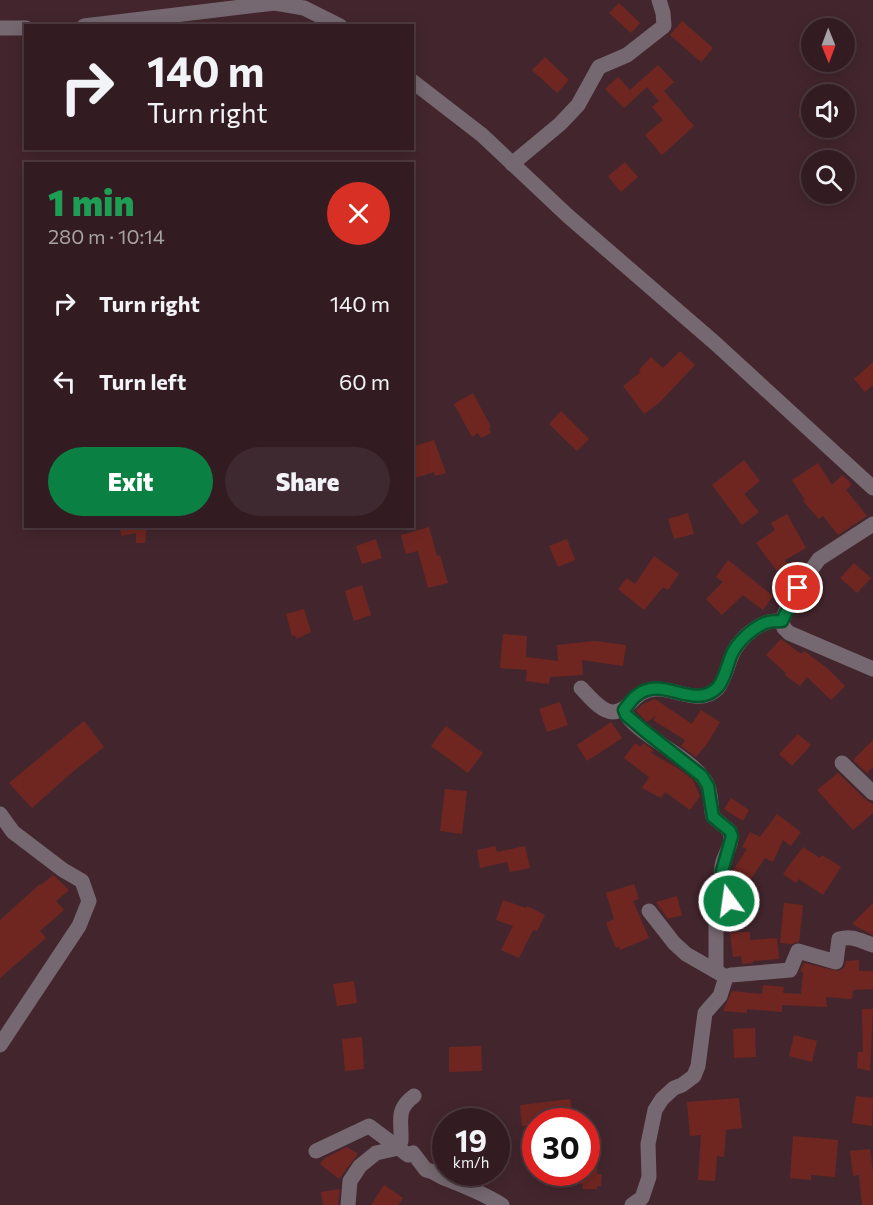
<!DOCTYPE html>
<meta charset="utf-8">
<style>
:root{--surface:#321c22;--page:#3d292f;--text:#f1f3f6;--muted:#a8a1a5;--line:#4d3a40;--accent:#0b8043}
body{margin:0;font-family:Commissioner,sans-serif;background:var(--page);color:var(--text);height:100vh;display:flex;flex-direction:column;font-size:22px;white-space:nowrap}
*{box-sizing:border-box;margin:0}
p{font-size:20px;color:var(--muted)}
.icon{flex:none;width:33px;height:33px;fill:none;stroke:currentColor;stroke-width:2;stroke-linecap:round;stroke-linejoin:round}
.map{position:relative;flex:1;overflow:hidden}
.details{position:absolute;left:24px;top:162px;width:390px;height:366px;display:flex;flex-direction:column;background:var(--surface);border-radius:0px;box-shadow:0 3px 15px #0003,0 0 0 2px var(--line)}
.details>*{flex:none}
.top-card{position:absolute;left:24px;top:24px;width:390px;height:126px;border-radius:0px;box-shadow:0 3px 15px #0003,0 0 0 2px var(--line);background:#321c22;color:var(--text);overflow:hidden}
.needle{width:39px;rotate:179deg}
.buttons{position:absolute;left:801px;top:18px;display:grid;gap:12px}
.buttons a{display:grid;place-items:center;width:54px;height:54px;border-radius:50%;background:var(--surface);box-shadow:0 3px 15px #0003,0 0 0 2px var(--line);font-size:30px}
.speed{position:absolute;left:432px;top:1108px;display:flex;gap:12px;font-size:30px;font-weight:700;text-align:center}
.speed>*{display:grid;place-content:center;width:78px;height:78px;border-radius:50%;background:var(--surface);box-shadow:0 3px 15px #0003,0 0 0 2px var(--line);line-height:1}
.speed small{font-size:15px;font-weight:400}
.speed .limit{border:9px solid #d22;background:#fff;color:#111}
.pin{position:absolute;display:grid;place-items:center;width:51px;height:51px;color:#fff;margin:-26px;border:3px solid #fff;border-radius:50%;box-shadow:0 2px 6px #0007}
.me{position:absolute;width:66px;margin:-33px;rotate:346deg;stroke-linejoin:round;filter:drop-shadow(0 0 4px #0008)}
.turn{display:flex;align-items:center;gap:21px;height:126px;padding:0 24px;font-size:27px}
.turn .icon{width:78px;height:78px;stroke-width:2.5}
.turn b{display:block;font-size:42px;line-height:51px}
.round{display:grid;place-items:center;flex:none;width:63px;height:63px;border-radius:32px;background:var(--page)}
.overview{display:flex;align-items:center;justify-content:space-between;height:102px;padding:0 24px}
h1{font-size:36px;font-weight:800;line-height:45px;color:#1e9e55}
.button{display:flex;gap:12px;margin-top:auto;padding:12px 24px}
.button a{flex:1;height:69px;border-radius:36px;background:var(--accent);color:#fff;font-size:24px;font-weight:800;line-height:69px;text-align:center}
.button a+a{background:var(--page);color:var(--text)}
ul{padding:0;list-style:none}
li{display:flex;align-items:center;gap:18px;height:78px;padding:0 24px}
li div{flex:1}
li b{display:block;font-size:22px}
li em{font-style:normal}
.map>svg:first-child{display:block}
</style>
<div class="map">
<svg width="873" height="1205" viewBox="0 0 873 1205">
<rect width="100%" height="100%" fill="#43262d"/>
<!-- building -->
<g fill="#702620">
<path d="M 619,3 L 640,23 L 631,33 L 609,13 Z"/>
<path d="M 682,21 L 713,48 L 701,62 L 670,35 Z"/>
<path d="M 545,57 L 569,80 L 557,93 L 532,70 Z"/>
<path d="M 658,65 L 674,82 L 664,91 L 694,126 L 662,155 L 645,135 L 663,120 L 652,107 L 659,101 L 647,87 L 624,108 L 605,89 L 618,77 L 630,90 Z"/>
<path d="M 812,99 L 812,127 L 798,116 Z"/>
<path d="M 625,162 L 638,177 L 621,192 L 608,176 Z"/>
<path d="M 680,351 L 695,365 L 659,403 L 644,414 L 623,386 L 641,372 L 639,370 L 651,357 L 663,368 Z"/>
<path d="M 873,362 L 873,385 L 865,392 L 854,379 Z"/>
<path d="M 473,393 L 491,427 L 489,428 L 491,433 L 481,438 L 478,433 L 472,437 L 454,404 Z"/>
<path d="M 561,411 L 589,439 L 577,451 L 549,424 Z"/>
<path d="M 434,440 L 446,473 L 435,476 L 434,472 L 412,479 L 412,447 Z"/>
<path d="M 744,460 L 760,481 L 744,494 L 759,512 L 742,525 L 712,485 Z"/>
<path d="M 818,463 L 832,485 L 842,475 L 852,484 L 846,490 L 867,516 L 838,535 L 823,516 L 819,519 L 803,501 L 805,500 L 792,480 Z"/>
<path d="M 688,513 L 694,534 L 674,539 L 668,519 Z"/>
<path d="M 787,514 L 806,548 L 785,560 L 788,564 L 777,571 L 756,543 L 775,530 L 771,523 Z"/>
<path d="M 120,526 L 147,526 L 145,543 L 136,543 L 136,533 L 121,536 Z"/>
<path d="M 429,527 L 437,556 L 440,555 L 448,583 L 428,588 L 418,551 L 406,554 L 401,535 Z"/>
<path d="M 376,539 L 382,558 L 362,564 L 356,546 Z"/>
<path d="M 567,539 L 575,560 L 558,567 L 549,546 Z"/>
<path d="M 654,556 L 679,574 L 668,590 L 663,587 L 644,610 L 618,589 L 627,578 L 635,584 Z"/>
<path d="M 728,560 L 773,596 L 763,610 L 743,595 L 722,615 L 706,599 L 723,582 L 716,577 Z"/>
<path d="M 854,563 L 871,578 L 857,593 L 840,578 Z"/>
<path d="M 362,585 L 371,615 L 354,621 L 345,591 Z"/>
<path d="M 304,609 L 311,632 L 296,639 L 295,635 L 292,636 L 286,614 Z"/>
<path d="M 503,634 L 527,636 L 526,657 L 558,661 L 557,645 L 595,641 L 626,645 L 623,666 L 582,660 L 583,675 L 550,677 L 549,684 L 526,681 L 527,670 L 500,668 Z"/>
<path d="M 781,639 L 801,654 L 804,651 L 827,668 L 845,686 L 831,700 L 807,677 L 800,686 L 785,675 L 786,673 L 766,655 Z"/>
<path d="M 655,699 L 692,724 L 701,710 L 720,722 L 707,744 L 696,757 L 681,746 L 685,740 L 653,720 L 657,715 L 647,722 L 636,711 L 643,704 Z"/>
<path d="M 560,702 L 568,725 L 547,732 L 539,709 Z"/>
<path d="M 84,721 L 104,747 L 70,774 L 32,808 L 9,783 Z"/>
<path d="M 611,722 L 622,738 L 587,761 L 577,745 Z"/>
<path d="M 446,726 L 483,753 L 468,773 L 431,746 Z"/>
<path d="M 798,734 L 811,745 L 792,766 L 779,754 Z"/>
<path d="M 873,740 L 873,767 L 867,773 L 853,760 Z"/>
<path d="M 635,743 L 641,747 L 643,743 L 653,750 L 651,753 L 679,769 L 693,780 L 700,796 L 690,810 L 665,792 L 661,798 L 642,788 L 649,777 L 624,758 Z"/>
<path d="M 838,773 L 866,800 L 873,804 L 873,813 L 853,830 L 817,790 Z"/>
<path d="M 445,789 L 467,791 L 462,834 L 440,831 Z"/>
<path d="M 731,798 L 749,810 L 743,821 L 724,809 Z"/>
<path d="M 777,814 L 801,832 L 791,846 L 783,840 L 773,862 L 765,858 L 745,888 L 738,883 L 732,872 L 747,849 L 742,847 L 750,832 L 760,837 Z"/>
<path d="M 495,846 L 497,852 L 525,846 L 530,868 L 510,872 L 507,862 L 480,868 L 477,850 Z"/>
<path d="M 803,847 L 820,858 L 822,855 L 841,867 L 823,895 L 799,879 L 796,883 L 783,874 Z"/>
<path d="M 53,875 L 69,890 L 56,901 L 64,910 L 40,931 L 46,938 L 0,978 L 0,920 L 40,884 L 41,885 Z"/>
<path d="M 634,884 L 639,899 L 633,901 L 649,938 L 620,950 L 619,946 L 616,948 L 606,923 L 614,919 L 606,893 Z"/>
<path d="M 677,896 L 682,915 L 668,919 L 656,902 Z"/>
<path d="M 503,900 L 526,908 L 527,906 L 545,915 L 537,931 L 533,930 L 519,958 L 501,950 L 513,926 L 496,920 Z"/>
<path d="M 784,903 L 803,905 L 799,942 L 791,944 L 780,943 Z"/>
<path d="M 873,903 L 873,935 L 852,924 Z"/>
<path d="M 742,932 L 750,932 L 750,940 L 777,938 L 779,959 L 753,961 L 753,963 L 742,964 L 741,956 L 733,957 L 730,933 Z"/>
<path d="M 859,960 L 859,971 L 873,971 L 873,989 L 853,990 L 852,999 L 826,997 L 827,1007 L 782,1005 L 782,1012 L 747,1009 L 747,1013 L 723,1011 L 732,991 L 762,994 L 763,985 L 784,987 L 783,993 L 801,994 L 803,972 L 800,971 L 804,963 L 838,971 L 844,968 L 846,961 Z"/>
<path d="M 354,981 L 357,1003 L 337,1006 L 333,984 Z"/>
<path d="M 862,1009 L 873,1009 L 870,1071 L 857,1068 L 858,1052 L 863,1052 Z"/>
<path d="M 755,1028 L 756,1057 L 734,1058 L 733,1029 Z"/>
<path d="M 794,1035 L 817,1041 L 812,1062 L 789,1056 Z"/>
<path d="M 362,1037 L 364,1069 L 345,1071 L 342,1039 Z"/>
<path d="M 481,1046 L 482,1071 L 449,1072 L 449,1047 Z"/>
<path d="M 856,1096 L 873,1098 L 872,1126 L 852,1123 Z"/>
<path d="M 739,1098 L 742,1128 L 726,1130 L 724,1157 L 717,1156 L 715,1181 L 698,1180 L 701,1135 L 690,1136 L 687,1102 Z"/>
<path d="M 570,1099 L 574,1122 L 536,1122 L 536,1125 L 522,1126 L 520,1105 Z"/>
<path d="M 793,1136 L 838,1140 L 835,1177 L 811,1175 L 811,1180 L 790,1178 Z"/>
<path d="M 347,1147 L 358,1154 L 339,1179 L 320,1164 L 325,1158 Z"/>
<path d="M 870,1149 L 873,1172 L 873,1205 L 862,1205 L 859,1175 L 853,1176 L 850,1151 Z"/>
<path d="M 586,1157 L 598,1157 L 597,1174 L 602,1174 L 601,1186 L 597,1186 L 597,1189 L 582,1189 L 583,1184 L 574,1183 L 574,1173 L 586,1173 Z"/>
<path d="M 384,1185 L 403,1198 L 398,1205 L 371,1205 Z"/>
<path d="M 340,1189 L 338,1205 L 323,1205 L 321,1192 Z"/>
</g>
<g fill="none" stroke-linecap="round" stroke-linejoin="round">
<!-- minor -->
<g stroke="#756870" stroke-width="15">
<path d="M 84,26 L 275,3 L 304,8 L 340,26"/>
<path d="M 0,28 L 26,28"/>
<path d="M 412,81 L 482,135 L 568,216 L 715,343 L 873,488"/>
<path d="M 512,164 L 560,124 L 578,105 L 599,67 L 627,55 L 664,26 L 663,13 L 659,0"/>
<path d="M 873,524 L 819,559 L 791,598 L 782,621 L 784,628 L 789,633 L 873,669"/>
<path d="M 581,688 C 589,696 601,712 613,712 C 631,711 633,690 656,689 C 675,688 700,706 717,689 C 725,680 727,666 732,655 C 737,642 754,626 768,622 C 772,621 778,621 782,621"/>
<path d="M 624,710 C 635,736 693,756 707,784 C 712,794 710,806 713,817 L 730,831 C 735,846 720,857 722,872 C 723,881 733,889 730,898 C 728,905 719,910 716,916 L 716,971"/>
<path d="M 842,763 L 873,793"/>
<path d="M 0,814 L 13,832 L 63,870 L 82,881 L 89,901 L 79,926 L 0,1045"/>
<path d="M 649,911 L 674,943 L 686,954 L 726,977 L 731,975 L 790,970 L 798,951 L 836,962 L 839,939 C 853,935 860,941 873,945"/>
<path d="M 316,1151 L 369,1126 L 408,1155 L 413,1153 L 426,1170 C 434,1171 437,1175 444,1178 C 464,1186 483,1193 502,1205"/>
<path d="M 348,1205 L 350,1181 L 360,1166 L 376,1153 L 394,1149 L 401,1141 C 402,1121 395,1110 414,1096"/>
<path d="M 632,1205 L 642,1198 L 649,1177 L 648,1144 L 655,1110 L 662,1099 L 674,1088 L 682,1085 L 694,1076 L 698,1066 L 705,1013 L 720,996 L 726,977"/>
</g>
</g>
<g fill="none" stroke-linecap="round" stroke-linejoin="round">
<defs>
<path id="route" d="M 729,901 L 729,889 L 722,871 L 732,836 L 730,831 L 713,817 L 708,786 L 702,776 L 646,732 L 626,715 L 624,710 C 628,705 632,699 636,696 C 662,674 692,710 716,689 C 724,682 727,666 731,656 C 736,643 754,626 768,622 C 772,621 777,621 782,621 L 798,588"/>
</defs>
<!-- route casing -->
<use href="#route" stroke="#07532c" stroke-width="15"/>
<!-- route -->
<use href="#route" stroke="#0b8043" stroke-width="10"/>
</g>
</svg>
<div class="buttons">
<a><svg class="needle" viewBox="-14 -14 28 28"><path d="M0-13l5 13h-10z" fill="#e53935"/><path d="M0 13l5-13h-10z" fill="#a8a1a5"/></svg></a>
<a><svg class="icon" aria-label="sound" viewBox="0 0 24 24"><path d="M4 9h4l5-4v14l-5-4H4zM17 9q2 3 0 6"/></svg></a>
<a><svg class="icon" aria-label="search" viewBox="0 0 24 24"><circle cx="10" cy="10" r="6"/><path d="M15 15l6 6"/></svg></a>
</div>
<div class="speed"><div>19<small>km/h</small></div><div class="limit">30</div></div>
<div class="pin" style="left:798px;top:588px;background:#d93025"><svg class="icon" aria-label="arrive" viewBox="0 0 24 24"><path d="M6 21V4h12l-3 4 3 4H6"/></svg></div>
<svg class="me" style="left:729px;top:901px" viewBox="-20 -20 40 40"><circle r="17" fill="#0b8043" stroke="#fff" stroke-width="3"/><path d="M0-11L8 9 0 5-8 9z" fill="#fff"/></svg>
<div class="top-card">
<div class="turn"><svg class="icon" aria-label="right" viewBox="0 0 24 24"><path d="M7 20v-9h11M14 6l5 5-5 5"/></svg><div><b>140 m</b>Turn right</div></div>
</div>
<section class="details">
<div class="overview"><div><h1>1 min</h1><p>280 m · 10:14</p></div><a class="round" style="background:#d93025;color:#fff"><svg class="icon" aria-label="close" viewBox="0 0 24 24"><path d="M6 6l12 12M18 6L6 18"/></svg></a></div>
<ul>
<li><svg class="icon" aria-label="right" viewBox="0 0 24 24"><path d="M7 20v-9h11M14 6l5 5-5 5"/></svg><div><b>Turn right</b></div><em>140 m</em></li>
<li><svg class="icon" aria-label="left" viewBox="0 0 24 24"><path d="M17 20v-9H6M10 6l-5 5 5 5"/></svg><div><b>Turn left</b></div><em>60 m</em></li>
</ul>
<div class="button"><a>Exit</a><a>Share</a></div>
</section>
</div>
